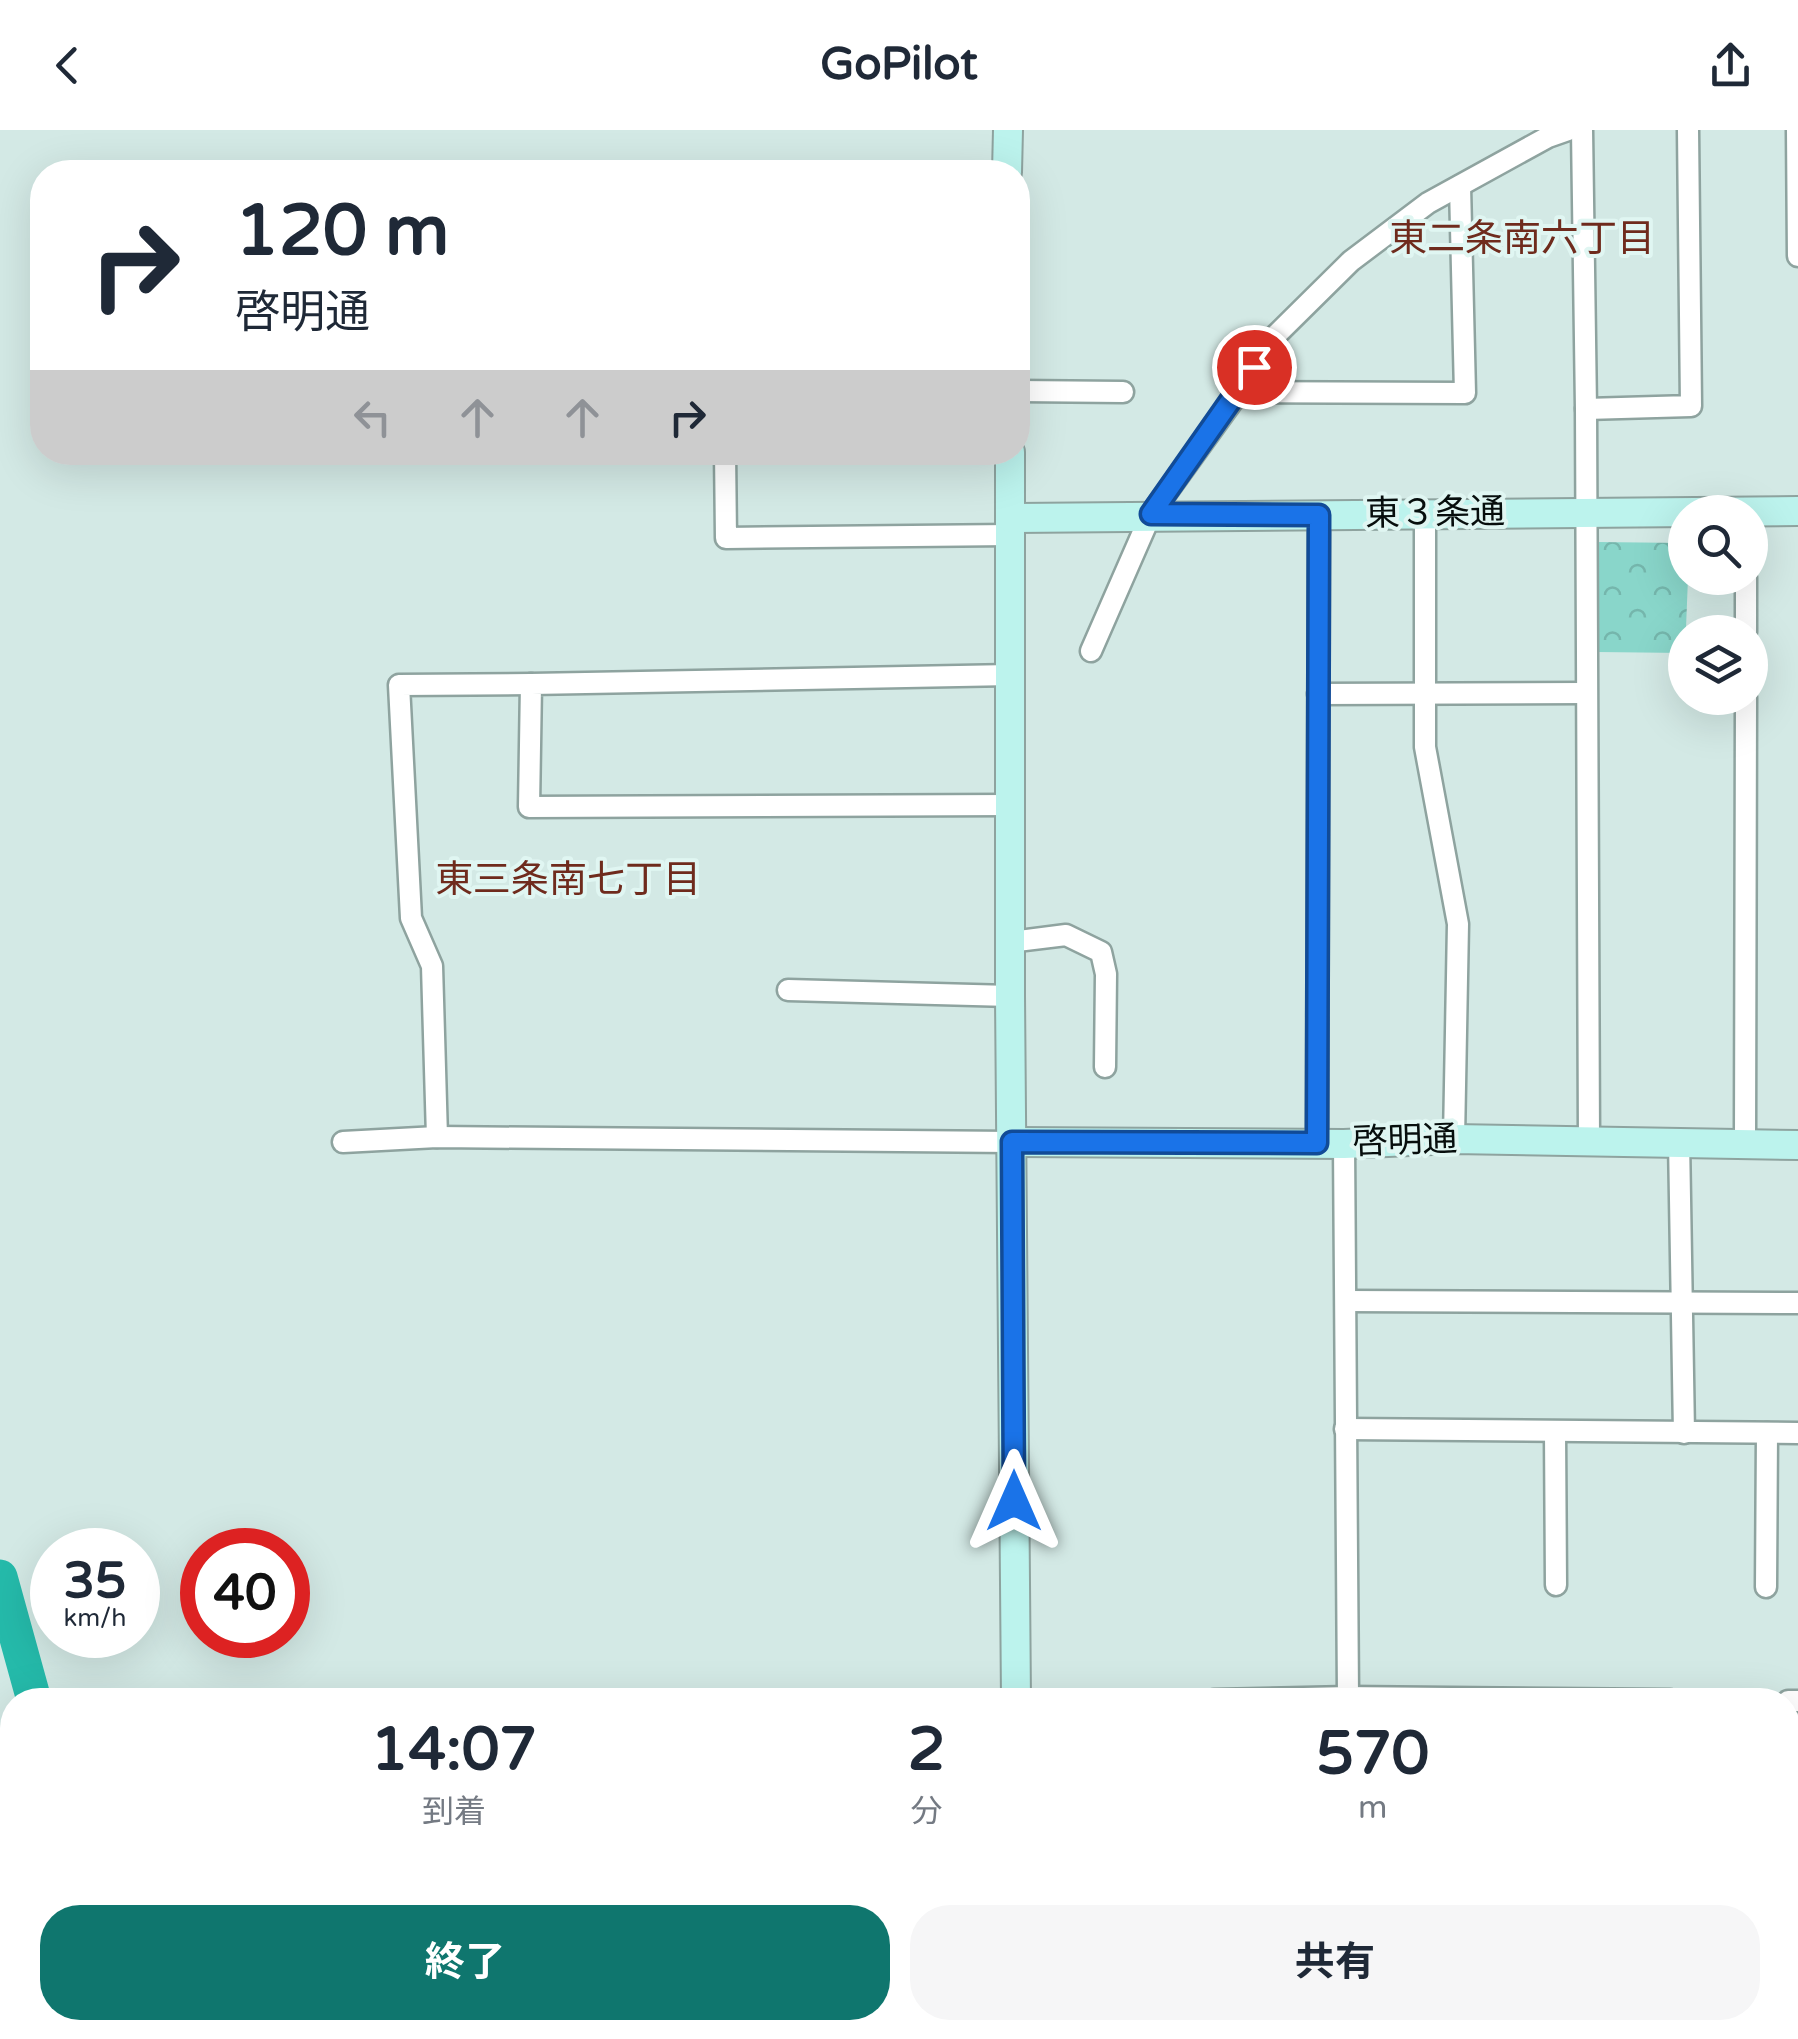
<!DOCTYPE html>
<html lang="ja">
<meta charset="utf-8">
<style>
:root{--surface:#fff;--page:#f6f6f7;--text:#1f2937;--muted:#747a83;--accent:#0f766e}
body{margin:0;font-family:"Varela Round","Noto Sans JP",sans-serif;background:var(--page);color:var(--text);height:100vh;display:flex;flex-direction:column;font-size:38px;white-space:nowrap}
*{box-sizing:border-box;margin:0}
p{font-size:32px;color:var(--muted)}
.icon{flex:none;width:55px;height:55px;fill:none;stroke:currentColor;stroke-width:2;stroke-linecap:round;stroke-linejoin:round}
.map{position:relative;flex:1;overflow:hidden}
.drawer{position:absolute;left:0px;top:1558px;width:1800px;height:352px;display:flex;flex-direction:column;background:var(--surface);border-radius:40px 40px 0 0;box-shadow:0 10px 40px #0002}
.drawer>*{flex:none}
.top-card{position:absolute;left:30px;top:30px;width:1000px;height:305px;border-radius:40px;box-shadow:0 10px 40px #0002;background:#fff;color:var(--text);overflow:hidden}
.controls{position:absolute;left:1668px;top:365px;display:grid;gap:20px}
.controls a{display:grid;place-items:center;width:100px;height:100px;border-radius:50%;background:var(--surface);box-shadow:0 10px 40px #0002;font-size:50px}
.speed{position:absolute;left:30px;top:1398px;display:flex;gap:20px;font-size:50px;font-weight:700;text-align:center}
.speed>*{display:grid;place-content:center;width:130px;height:130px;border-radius:50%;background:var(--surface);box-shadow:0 10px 40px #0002;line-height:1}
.speed small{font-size:25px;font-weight:400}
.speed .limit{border:15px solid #d22;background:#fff;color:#111}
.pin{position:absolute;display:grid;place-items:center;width:85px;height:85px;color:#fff;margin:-42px;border:5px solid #fff;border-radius:50%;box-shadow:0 2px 10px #0007}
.me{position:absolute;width:110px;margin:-55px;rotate:0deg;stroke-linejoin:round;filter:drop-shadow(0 0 8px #0008)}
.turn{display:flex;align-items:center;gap:35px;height:210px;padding:0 40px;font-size:45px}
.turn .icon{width:130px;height:130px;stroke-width:2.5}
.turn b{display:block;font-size:70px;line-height:85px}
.lanes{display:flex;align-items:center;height:95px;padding:0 40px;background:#0003;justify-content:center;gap:50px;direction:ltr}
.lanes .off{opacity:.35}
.eta{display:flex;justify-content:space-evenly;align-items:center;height:170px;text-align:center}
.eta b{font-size:60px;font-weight:700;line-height:70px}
.button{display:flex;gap:20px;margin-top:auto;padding:20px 40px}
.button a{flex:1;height:115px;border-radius:40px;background:var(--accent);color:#fff;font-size:40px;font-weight:700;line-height:115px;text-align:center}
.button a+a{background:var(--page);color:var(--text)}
header{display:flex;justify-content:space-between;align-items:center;height:130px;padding:0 40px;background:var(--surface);font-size:45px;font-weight:700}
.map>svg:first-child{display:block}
</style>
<header><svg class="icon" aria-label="back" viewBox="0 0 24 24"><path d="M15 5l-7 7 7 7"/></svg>GoPilot<svg class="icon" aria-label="share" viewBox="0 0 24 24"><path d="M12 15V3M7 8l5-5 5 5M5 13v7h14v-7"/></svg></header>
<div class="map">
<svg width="1798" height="1909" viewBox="0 0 1798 1909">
<defs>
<pattern id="park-crowns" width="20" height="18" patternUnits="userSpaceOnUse" patternTransform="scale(2.5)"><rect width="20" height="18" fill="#89d6ca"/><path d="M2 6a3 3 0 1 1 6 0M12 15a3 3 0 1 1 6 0" fill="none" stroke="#75b6ac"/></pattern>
</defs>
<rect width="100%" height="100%" fill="#d3e9e5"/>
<!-- park -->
<path fill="url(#park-crowns)" d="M 1597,412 L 1685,413 L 1685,448 L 1688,448 L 1685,523 L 1597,522 Z"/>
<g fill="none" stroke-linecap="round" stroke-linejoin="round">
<!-- river -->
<g stroke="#25baaa" stroke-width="35">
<path d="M 0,1447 L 34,1570"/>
<path d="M 6,1909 L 17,1898"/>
</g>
<defs>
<g id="street">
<path d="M 1582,0 L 1586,279 L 1589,1012"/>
<path d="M 1797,0 L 1798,126"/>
<path d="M 1018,261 L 1123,262"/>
<path d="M 1239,262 L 1465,263 L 1460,56"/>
<path d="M 1586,279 L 1691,276 L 1688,0"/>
<path d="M 725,322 L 726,408 L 1011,405"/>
<path d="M 1425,382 L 1425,617 L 1458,794 L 1454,1009"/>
<path d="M 1746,502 L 1746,448"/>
<path d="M 1091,521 L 1151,384 L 1239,262 L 1270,211 L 1351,131 L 1428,73 L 1548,7 L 1568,0"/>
<path d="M 1318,564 L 1586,563"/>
<path d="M 1011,675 L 529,677 L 531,554 L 1011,545"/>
<path d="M 1010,812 L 1066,805 L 1101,822 L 1106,844 L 1105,937"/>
<path d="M 788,860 L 1010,866"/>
<path d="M 437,1007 L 432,836 L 411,788 L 399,555 L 531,554"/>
<path d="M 1679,1010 L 1684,1303"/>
<path d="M 343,1012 L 437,1007 L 1012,1012"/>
<path d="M 1317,1013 L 1319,385"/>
<path d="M 1745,1013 L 1746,568"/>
<path d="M 1344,1014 L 1348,1567"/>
<path d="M 1346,1171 L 1798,1173"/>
<path d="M 1345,1299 L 1798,1303"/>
<path d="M 1555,1302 L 1556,1455"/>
<path d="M 1766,1457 L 1767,1303"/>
<path d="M 1214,1570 L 1348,1567 L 1670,1570"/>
<path d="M 1788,1571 L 1798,1571"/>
<path d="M 1788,1687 L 1798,1687"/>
<path d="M 1788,1782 L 1798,1782"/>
<path d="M 1788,1887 L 1798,1887"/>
<path d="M 1555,1909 L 1555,1898"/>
</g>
<g id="secondary">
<path d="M 1007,42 L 1008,0"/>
<path d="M 1010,322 L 1010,866 L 1016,1570"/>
<path d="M 1011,388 L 1798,381"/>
<path d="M 1012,1012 L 1344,1014 L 1454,1009 L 1798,1015"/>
<path d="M 1016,1909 L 1016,1898"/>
</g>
</defs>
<!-- street casing -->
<use href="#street" stroke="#8ea39f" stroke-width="25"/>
<!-- secondary casing -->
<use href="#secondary" stroke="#8ea39f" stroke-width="32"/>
<!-- street -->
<use href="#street" stroke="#fff" stroke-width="20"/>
<!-- secondary -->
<use href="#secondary" stroke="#bcf3ed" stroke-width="28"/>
</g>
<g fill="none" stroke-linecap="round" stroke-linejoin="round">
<defs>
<path id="route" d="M 1014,1371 L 1012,1012 L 1317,1013 L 1319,385 L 1151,384 L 1254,237"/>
</defs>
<!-- route casing -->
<use href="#route" stroke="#114b97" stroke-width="25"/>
<!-- route -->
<use href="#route" stroke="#1a73e8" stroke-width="18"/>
</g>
<g text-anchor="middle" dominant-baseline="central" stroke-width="8" stroke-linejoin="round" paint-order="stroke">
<!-- street labels -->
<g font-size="35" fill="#070e0d" stroke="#e0f6f2">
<text transform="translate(1435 383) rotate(-1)">東３条通</text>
<text transform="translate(1405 1011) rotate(-2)">啓明通</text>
</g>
<!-- neighbourhood labels -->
<g font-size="38" fill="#6f2b1d" stroke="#e0f6f2">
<text x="1522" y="109">東二条南六丁目</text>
<text x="568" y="750">東三条南七丁目</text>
</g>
</g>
</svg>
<div class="controls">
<a><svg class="icon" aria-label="search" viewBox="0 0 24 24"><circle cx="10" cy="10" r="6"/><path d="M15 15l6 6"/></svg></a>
<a><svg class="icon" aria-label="layers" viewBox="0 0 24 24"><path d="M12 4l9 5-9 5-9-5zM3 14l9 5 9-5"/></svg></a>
</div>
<div class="speed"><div>35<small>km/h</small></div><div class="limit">40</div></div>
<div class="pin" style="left:1254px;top:237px;background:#d93025"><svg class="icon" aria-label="arrive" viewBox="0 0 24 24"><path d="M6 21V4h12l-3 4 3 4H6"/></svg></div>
<svg class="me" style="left:1014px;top:1371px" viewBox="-20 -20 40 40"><path d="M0-17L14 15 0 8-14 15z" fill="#1a73e8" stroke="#fff" stroke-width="4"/></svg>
<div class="top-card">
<div class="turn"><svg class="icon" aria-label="right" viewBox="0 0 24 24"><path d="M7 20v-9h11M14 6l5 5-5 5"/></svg><div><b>120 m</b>啓明通</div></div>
<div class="lanes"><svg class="icon off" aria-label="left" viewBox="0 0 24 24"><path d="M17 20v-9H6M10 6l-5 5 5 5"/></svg><svg class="icon off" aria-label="ahead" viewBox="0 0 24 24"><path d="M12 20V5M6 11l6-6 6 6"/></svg><svg class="icon off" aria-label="ahead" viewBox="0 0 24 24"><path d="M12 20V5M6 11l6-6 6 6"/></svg><svg class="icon" aria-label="right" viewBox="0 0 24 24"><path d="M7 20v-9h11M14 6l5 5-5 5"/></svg></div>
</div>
<section class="drawer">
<div class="eta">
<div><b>14:07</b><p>到着</p></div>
<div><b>2</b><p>分</p></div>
<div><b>570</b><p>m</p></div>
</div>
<div class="button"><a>終了</a><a>共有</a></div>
</section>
</div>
